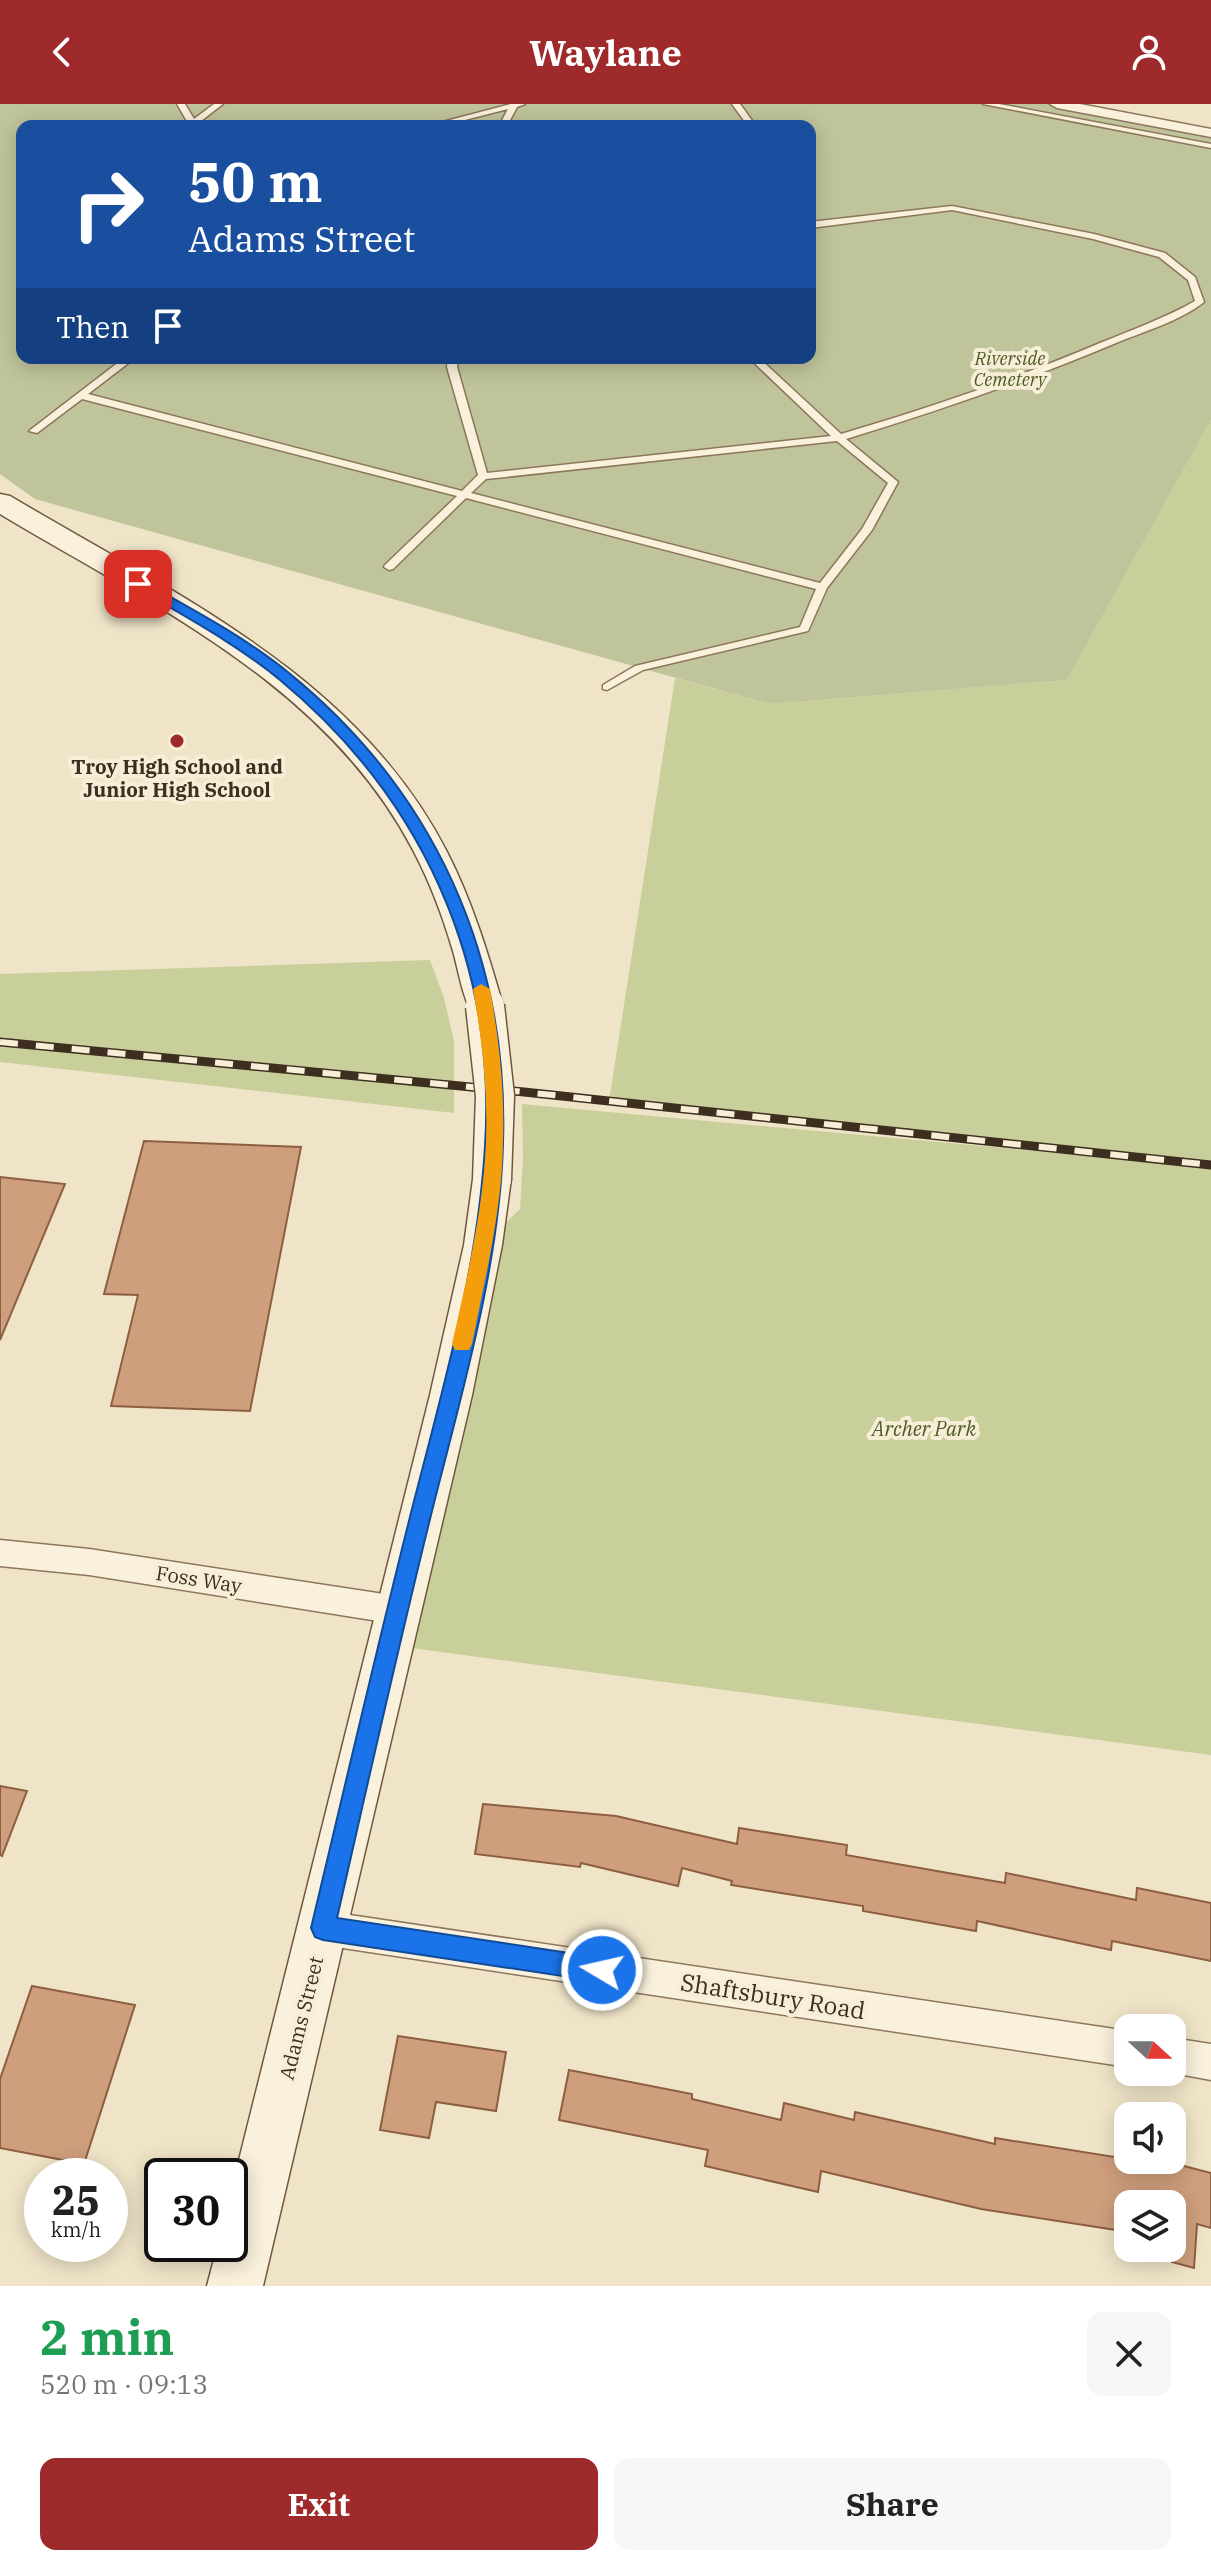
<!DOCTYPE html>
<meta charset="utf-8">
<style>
:root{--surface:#fff;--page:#f6f6f6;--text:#222;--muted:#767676;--accent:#9e2a2b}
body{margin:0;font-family:"IBM Plex Serif",serif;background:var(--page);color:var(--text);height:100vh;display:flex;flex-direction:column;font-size:30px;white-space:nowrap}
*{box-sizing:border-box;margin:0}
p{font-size:26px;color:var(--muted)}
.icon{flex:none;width:44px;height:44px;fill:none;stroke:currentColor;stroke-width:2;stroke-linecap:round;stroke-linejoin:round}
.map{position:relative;height:2182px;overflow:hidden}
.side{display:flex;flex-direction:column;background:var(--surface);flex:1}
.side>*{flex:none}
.hud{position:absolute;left:16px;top:16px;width:800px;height:244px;border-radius:16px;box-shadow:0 4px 20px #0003;background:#1a4fa0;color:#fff;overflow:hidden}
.needle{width:52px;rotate:111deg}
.fabs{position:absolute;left:1114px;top:1910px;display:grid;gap:16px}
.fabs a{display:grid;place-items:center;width:72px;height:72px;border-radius:16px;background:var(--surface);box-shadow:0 4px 20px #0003;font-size:40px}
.speed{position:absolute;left:24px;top:2054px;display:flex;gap:16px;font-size:40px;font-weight:700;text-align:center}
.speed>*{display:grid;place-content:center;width:104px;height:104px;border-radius:50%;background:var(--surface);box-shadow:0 4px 20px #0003;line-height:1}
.speed small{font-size:20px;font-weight:400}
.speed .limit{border:4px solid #111;border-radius:12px;background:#fff;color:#111}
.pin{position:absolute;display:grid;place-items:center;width:68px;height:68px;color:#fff;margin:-34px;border-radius:16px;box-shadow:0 4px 12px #0006}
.me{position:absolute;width:88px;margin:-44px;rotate:279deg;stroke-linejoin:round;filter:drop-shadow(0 0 6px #0008)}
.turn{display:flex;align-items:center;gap:28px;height:168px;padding:0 40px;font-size:36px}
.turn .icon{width:104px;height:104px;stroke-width:2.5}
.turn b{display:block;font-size:56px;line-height:68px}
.then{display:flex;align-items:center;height:76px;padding:0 40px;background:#0003;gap:16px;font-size:30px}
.round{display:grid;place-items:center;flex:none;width:84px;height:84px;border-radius:16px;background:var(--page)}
.head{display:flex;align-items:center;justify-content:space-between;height:136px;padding:0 40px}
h1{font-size:48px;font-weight:800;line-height:60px;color:#1e9e55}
.primary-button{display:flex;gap:16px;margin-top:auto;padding:16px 40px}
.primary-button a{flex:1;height:92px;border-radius:16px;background:var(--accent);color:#fff;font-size:32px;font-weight:800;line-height:92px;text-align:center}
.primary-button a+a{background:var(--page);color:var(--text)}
header{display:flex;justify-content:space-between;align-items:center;height:104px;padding:0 40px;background:var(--accent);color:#fff;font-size:36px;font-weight:800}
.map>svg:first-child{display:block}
</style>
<header><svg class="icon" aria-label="back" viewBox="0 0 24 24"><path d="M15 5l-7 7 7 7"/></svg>Waylane<svg class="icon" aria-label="person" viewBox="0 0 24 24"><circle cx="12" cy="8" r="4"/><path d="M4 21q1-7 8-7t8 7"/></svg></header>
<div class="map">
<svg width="1211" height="2182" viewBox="0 0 1211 2182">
<rect width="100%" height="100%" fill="#f0e4c8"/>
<!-- green -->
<g fill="#c9cf9b">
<path d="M 1211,316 L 1211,1061 L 609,997 L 675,574 L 769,600 L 1067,576 Z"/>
<path d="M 430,856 L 444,894 L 454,937 L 454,1009 L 0,958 L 0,870 Z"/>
<path d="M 522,1000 L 1211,1063 L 1211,1651 L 389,1541 L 483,1141 L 520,1105 L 523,1055 Z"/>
</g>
<!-- cemetery -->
<path fill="#bfc49a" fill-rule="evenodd" d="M 0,0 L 1057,0 L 1211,29 L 1211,316 L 1067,576 L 769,600 L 35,395 L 0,370 ZM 22,22 L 810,22 L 810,254 L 22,254 Z"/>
<!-- building -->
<g fill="#cf9f7d" stroke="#8d5f41" stroke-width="2">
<path d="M 144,1037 L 301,1043 L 250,1307 L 111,1302 L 138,1191 L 104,1190 Z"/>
<path d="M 0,1073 L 65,1080 L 0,1236 Z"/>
<path d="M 0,1682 L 27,1687 L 2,1752 L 0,1751 Z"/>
<path d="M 483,1700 L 616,1712 L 737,1740 L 739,1724 L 847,1741 L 846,1751 L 1005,1779 L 1006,1769 L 1136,1796 L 1137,1784 L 1211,1799 L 1211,1857 L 1112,1837 L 1111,1846 L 977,1817 L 976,1827 L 863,1807 L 863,1802 L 731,1781 L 732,1777 L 682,1764 L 678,1782 L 581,1759 L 580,1763 L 475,1750 Z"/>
<path d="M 32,1882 L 135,1901 L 84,2060 L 0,2044 L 0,1975 Z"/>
<path d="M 398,1932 L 506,1948 L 496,2007 L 436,1998 L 429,2034 L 380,2026 Z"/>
<path d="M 569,1966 L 692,1990 L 692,1995 L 781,2016 L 784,1999 L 854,2016 L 855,2008 L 995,2040 L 995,2034 L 1115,2053 L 1115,2056 L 1161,2056 L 1211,2069 L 1211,2124 L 1197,2120 L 1194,2164 L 1172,2158 L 1172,2100 L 1116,2100 L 1116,2126 L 981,2105 L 821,2067 L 818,2088 L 705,2062 L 708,2046 L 559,2016 Z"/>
</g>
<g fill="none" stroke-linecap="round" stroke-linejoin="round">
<defs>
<g id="lane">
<path d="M 177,0 L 185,0 L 194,15 L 214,0 L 223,0 L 197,20 L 198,22 L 188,22 L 188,19 Z"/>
<path d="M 511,0 L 525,0 L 517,3 L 507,22 L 499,22 L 508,5 L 441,22 L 427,22 Z"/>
<path d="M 732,0 L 740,0 L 756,22 L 748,22 Z"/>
<path d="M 983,0 L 999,0 L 1211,40 L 1211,44 Z"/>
<path d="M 952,102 L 1094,130 L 1165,149 L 1195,173 L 1204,198 C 1180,217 1145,227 1116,239 C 1028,276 938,307 846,335 L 898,378 L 872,426 L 827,484 L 808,527 L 643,566 L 607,586 L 603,585 L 603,581 L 635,562 L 800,523 L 816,485 L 466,394 L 393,465 L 389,466 L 384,463 L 385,461 L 457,392 L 82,295 L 37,329 L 29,327 L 124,254 L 135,254 L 88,290 L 462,387 L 478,371 L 447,263 L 448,254 L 458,254 L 457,263 L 487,369 L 831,332 L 749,254 L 759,254 L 841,330 C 929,304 1015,275 1100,239 C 1132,226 1165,214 1195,197 L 1188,176 L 1159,153 L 1093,135 L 952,106 L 810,124 L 810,118 ZM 837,337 L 888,379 L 862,425 L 820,479 L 471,389 L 486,375 Z"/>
</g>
<g id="street">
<path d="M 1050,0 L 1080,0 L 1211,25 L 1211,33 L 1057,4 Z"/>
<path d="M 0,1436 L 89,1445 L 397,1492 L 408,1496 L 412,1506 L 408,1516 L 397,1520 L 89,1471 L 0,1462 Z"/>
<path d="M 323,1807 L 1128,1927 L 1128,1963 L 323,1841 L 311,1836 L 306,1824 L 311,1812 Z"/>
<path d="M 1172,1934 L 1211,1940 L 1211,1976 L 1168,1968 L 1172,1968 Z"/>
</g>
<g id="secondary">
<path d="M 0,390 L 10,392 C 171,488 357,572 447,748 C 472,797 488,849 503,902 L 497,911 L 485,914 L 473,911 C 462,892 459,868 453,847 C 443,813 430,778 413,746 C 327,581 152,501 0,410 Z"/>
<path d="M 492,1061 L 505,1065 L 511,1075 L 502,1141 L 472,1291 L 263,2182 L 207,2182 L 218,2140 L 230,2140 L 230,2092 L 430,1291 L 464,1141 L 473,1075 L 479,1065 Z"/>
</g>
</defs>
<!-- lane casing -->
<use href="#lane" stroke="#8d765c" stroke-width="3"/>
<!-- street casing -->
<use href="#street" stroke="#8d765c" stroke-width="3"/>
<!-- secondary casing -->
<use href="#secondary" stroke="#6f573f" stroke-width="3"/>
<!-- lane -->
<use href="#lane" fill="#faf1dc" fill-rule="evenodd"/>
<!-- street -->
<use href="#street" fill="#faf1dc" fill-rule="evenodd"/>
<!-- secondary -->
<use href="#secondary" fill="#faf1dc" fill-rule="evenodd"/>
<defs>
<path id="rail" d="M 0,938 L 524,988 L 1211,1061"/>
</defs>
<!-- rail casing -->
<use href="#rail" stroke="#3d2e20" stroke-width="9"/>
<!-- rail -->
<use href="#rail" stroke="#f7eed8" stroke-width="6" stroke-dasharray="18" stroke-linecap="butt"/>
<defs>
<path id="secondary-bridge" d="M 485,902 L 495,992 L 492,1075"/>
</defs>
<!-- secondary-bridge casing -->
<use href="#secondary-bridge" stroke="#6f573f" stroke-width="41" stroke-linecap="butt"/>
<!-- secondary-bridge -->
<use href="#secondary-bridge" stroke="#faf1dc" stroke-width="38"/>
</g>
<!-- route -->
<path fill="#1a73e8" stroke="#114b97" stroke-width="2" d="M 133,477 L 142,477 C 192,505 245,533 289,569 C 434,687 509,852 503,1039 C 500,1157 464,1281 435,1395 C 400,1534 369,1674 337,1814 L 602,1854 L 610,1858 L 614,1866 L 610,1875 L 602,1878 L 323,1836 L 315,1833 L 311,1824 C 345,1682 378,1539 414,1397 C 444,1281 478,1162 485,1042 C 497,857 421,693 280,576 C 235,539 183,511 133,482 Z"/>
<!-- slow -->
<path fill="#f59e0b" d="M 481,880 L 490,885 C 499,936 505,987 503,1039 C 502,1107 485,1174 472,1240 L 469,1246 L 455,1246 L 452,1240 C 467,1174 483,1107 486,1039 C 488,987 482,936 473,885 Z"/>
<!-- markers -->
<circle fill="#9e2a2b" stroke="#f7eed8" stroke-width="3" cx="177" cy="637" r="8"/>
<g text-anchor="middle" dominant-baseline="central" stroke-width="8" stroke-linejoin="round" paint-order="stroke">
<!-- far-park labels -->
<g font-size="18" font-style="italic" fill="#4d5a26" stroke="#f7eed8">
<text x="1010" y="254">Riverside<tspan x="1010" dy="21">Cemetery</tspan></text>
</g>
<!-- poi labels -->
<g font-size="20" font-weight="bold" fill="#3d2e20" stroke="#f7eed8">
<text x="177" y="662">Troy High School and<tspan x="177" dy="23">Junior High School</tspan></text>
</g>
<!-- park labels -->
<g font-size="20" font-style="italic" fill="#4d5a26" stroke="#f7eed8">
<text x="924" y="1324">Archer Park</text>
</g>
<!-- street labels -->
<g font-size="20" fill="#3d2e20" stroke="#f7eed8">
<text transform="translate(199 1475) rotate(9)">Foss Way</text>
<text transform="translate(301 1914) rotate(-76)">Adams Street</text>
</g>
<!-- near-street labels -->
<g font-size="24" fill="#3d2e20" stroke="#f7eed8">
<text transform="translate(773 1892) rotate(9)">Shaftsbury Road</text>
</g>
</g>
</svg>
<div class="fabs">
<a><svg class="needle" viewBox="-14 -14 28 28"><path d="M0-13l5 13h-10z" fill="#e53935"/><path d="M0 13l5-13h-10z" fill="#767676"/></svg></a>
<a><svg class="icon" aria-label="sound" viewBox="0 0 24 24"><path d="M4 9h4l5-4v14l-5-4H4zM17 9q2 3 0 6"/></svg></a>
<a><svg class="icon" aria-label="layers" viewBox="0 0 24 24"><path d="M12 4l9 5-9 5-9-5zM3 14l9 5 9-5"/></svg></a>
</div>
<div class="speed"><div>25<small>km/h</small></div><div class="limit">30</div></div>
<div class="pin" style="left:138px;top:480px;background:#d93025"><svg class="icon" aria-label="arrive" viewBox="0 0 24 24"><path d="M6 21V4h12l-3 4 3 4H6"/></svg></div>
<svg class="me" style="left:602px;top:1866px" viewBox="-20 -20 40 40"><circle r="17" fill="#1a73e8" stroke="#fff" stroke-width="3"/><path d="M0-11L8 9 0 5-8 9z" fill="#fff"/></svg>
<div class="hud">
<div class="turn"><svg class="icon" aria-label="right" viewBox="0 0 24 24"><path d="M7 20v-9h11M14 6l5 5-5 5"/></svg><div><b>50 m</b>Adams Street</div></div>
<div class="then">Then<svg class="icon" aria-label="arrive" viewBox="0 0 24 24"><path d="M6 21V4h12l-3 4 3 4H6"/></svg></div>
</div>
</div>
<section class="side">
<div class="head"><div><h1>2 min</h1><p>520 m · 09:13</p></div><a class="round"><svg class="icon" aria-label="close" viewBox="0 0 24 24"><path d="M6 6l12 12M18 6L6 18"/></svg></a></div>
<div class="primary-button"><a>Exit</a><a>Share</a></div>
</section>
